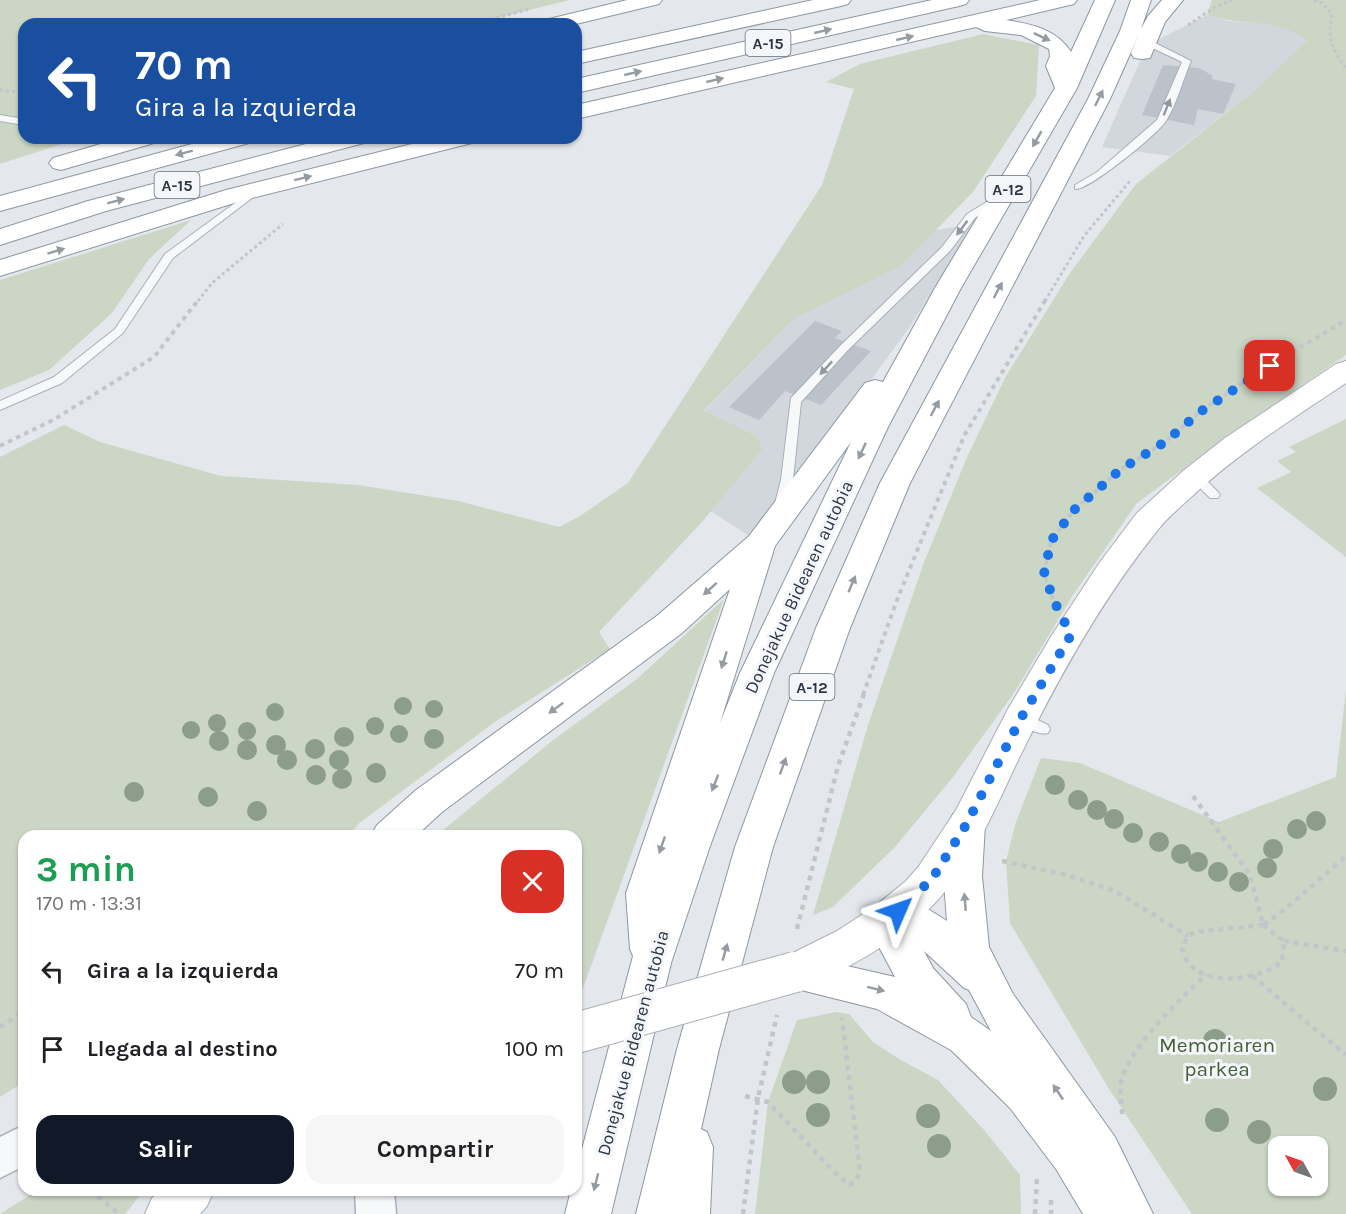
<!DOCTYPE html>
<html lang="es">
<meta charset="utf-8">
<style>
:root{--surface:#fff;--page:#f6f6f6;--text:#202124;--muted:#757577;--accent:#111827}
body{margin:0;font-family:Karla,sans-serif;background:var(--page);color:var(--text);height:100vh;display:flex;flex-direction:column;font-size:22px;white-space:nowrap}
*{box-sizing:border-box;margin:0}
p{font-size:20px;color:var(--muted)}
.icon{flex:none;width:33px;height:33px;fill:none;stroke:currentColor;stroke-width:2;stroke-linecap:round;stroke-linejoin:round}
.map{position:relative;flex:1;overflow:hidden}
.details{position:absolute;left:18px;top:830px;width:564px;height:366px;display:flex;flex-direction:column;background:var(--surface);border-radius:18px;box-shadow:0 2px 4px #0004}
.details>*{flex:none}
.banner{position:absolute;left:18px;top:18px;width:564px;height:126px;border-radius:18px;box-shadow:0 2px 4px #0004;background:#1a4fa0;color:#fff;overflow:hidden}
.needle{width:39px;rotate:310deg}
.tools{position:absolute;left:1268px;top:1136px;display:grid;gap:12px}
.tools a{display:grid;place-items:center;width:60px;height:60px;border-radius:12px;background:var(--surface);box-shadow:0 2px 4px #0004;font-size:30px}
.pin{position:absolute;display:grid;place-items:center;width:51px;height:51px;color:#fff;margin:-26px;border-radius:12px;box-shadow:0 3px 9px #0006}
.me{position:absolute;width:66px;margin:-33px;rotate:47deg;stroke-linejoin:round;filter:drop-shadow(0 0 4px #0008)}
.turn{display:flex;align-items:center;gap:21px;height:126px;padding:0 18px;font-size:27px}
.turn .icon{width:78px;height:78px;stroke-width:2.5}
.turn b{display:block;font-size:42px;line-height:51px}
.round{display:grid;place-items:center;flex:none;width:63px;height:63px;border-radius:18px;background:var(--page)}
.overview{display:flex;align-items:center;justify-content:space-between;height:102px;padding:0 18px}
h1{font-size:36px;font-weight:700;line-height:45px;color:#1e9e55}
.button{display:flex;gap:12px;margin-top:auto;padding:12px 18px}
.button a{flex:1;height:69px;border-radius:18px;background:var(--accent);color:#fff;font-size:24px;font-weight:700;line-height:69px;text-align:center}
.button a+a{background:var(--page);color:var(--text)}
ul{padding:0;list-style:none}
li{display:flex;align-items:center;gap:18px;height:78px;padding:0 18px}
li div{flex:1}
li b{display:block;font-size:22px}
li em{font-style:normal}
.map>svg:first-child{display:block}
</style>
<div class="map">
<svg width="1346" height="1214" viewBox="0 0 1346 1214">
<rect width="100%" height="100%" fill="#e4e8ec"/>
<!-- built -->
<g fill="#d2d7de">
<path d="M 1207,15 L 1227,21 L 1267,23 L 1289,28 L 1308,41 L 1255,90 L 1170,156 L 1102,147 L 1147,45 Z"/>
<path d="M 974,224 L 909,328 L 836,428 L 751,537 L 710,511 L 763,449 L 757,436 L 704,412 L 794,319 L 900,266 L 936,230 Z"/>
</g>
<!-- green -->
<g fill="#cbd6c5" fill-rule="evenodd">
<path d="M 0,0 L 570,0 L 473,24 L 24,24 L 24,138 L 80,138 L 0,164 Z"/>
<path d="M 1212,0 L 1346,0 L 1346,355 L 1242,426 L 1137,503 L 1073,595 L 1014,693 L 953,777 L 895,847 L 833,907 L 813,915 L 868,725 L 923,565 L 967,457 L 1006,376 L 1070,273 L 1136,184 L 1255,90 L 1307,41 C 1276,16 1243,27 1207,15 Z"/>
<path d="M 983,34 L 1039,45 L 1036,96 L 973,192 L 901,266 L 794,319 L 704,411 L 757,436 L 763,449 L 701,523 L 599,632 L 610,649 L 496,721 L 358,824 L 350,835 L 24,836 L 24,1082 L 0,1097 L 0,457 L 64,425 L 100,442 L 221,476 L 358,485 L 458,501 L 559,527 L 580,516 L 628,483 L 822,185 L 854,89 L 826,82 L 860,64 Z"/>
<path d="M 191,220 L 149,259 L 112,313 L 49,370 L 0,390 L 0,280 Z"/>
<path d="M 1346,419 L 1346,557 L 1257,488 L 1291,472 L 1277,461 L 1296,452 L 1289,447 Z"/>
<path d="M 724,599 L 583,988 L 576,990 L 576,836 L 437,835 L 552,741 L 637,679 Z"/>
<path d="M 1346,690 L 1346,1214 L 1192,1214 L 1109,1089 L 1010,923 L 1006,861 L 1016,822 L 1041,758 L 1080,763 L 1219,822 L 1336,777 ZM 1278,1146 L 1317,1146 L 1317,1185 L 1278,1185 Z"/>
<path d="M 836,1012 L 849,1014 L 873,1042 L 899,1059 L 938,1080 L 985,1131 L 1020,1175 L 1021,1214 L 755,1214 L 768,1102 L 797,1020 Z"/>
<path d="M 38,1190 L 144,1190 L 125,1214 L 0,1214 Z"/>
</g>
<!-- building -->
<g fill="#bbc2ca">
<path d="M 1163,65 L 1199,68 L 1213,76 L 1211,79 L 1236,84 L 1223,114 L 1198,109 L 1194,125 L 1142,115 Z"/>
<path d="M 815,321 L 842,331 L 835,338 L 871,351 L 821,405 L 785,391 L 759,420 L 729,407 Z"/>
</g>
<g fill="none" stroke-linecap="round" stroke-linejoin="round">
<defs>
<g id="lane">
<path d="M 1147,39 L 1191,61 C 1183,80 1177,103 1166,121 C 1158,134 1088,191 1075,189 L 1075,185 L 1097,172 L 1157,120 L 1182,62 L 1144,44 L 1143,42 Z"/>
<path d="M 0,115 L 24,119 L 24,125 L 0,121 Z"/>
<path d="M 257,187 L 260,188 L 260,192 L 173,258 L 123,333 L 62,383 L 0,410 L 0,401 L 54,377 L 115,329 L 165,254 Z"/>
<path d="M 998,195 L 1003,198 L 1002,200 L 975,218 L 950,251 L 848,350 L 801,402 L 793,480 L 786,507 L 780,511 L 776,510 L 774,507 L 781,480 L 791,398 L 840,346 L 942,247 L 967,214 Z"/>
<path d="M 1195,472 L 1199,473 L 1218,492 L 1220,495 L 1218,498 L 1210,498 L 1191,479 L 1189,476 Z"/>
<path d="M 1021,712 L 1048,725 L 1050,729 L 1048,733 C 1038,736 1020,726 1014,718 L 1016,714 Z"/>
</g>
<g id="street">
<path d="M 24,1125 L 24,1166 L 0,1178 L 0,1137 Z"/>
<path d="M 355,1190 L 394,1190 L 396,1214 L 356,1214 Z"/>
</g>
<g id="secondary">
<path d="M 1346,361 L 1346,383 C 1292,419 1237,454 1189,499 C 1178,509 1166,519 1157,531 C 1106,594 1064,668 1028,740 C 1000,795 977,860 933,905 C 896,943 844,972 795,990 L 781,985 L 775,972 L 781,959 L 837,931 L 874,907 L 906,881 L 919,866 L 956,810 L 1008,709 L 1052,635 L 1100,562 L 1137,513 L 1183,471 L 1225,438 L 1336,364 Z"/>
<path d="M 160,1190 L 214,1190 L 207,1206 L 200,1214 L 145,1214 L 152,1198 Z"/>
</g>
<g id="highway">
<path d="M 627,0 L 662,0 L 659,4 L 576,24 L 542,24 L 545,20 Z"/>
<path d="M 813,0 L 851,0 L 848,4 L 841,6 L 576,64 L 576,52 Z"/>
<path d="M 932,0 L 969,0 L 966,4 L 959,6 L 576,93 L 576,79 Z"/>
<path d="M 1040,0 L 1077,0 L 1074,4 L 1006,20 C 1031,24 1057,29 1071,52 L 1095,0 L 1115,0 L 1077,88 L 961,288 L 888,427 L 774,673 L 710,846 L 671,963 L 611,1214 L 565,1214 L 571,1190 L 576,1190 L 576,1172 L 633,956 L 630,949 L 626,893 L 730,589 L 682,633 L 442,812 L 416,836 L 371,836 L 377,825 L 416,790 L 658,615 L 749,536 L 865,383 L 875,380 L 883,382 L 935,288 L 1055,88 L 1046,66 L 1050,56 L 1049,49 L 1021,35 L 985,31 L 976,27 L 576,119 L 576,105 ZM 851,442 L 740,673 L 720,723 L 775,546 Z"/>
<path d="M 1131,0 L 1151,0 L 1141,29 L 1148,16 L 1162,0 L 1183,0 L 1165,22 L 1150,58 L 1142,59 L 1134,58 L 1131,53 L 1139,34 L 1110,99 L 910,483 L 850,628 L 773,847 L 719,1049 L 701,1129 L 707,1132 L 713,1147 L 710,1214 L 636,1214 L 677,1049 L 735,847 L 816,628 L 880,483 L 1088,99 L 1120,31 Z"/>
<path d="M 121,138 L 158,138 L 154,143 L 61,170 L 53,168 L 49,163 L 53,158 Z"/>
<path d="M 214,138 L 253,138 L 249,143 L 0,211 L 0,196 Z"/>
<path d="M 329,138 L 368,138 L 364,143 L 106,211 L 0,245 L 0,229 L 88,201 Z"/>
<path d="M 436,138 L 476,138 L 472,143 L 244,200 L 0,276 L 0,260 L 226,190 Z"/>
<path d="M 966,809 L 979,814 L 985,825 L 982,876 L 989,947 L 1013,994 L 1115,1137 L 1153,1214 L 1083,1214 L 1056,1169 L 1010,1108 L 951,1050 L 877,1009 L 781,985 L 775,972 L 781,959 L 795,954 L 895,977 L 865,921 L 871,909 L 881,905 L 884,899 L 898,894 L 912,899 L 947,921 C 945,889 938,843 953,814 ZM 924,951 L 964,988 L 969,990 L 991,1031 L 971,1017 L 966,1004 L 933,968 Z"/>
</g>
</defs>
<!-- lane casing -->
<use href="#lane" stroke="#a9afb7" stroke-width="2"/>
<!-- street casing -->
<use href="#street" stroke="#a9afb7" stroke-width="3"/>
<!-- secondary casing -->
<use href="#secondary" stroke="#a9afb7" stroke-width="2"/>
<!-- highway casing -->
<use href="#highway" stroke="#8b97a3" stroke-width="2"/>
<!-- path-far2 -->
<g stroke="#c2c6cb" stroke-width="3" stroke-dasharray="3 3" stroke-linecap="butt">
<path d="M 1314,0 L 1322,3 L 1332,14 C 1327,37 1332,50 1346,68"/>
<path d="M 473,24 L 530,9"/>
<path d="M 1188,25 L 1215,7 L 1232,0"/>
<path d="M 0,90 L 24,93"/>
<path d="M 198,301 L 212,283 L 283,224"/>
<path d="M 1045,301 L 1084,236 L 1130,181"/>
</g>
<!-- path-far1 -->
<g stroke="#c2c6cb" stroke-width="4" stroke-dasharray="4.5 4.5" stroke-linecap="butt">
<path d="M 0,446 L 55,419 L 154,357 L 199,299"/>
<path d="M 1053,599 L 1044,574 L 1051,541 L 1073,511 L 1120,470 L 1165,442 L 1200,412 L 1249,378 L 1346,320"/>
<path d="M 863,695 L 897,600 L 964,436 L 1046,299"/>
</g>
<!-- path -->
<g stroke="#c2c6cb" stroke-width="4.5" stroke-dasharray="5 5" stroke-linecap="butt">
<path d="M 1193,796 L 1250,875 L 1263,925 L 1288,907 L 1346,856"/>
<path d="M 1002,861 L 1067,875 L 1115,891 L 1188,936"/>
<path d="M 1263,925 L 1284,941 L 1282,962 C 1259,979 1213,987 1190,965 C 1186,961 1184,953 1182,948 L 1188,936 L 1195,932 Z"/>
<path d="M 797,929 L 838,766 L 864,694"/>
<path d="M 1284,941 L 1346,951"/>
<path d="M 1252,976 L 1346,1055"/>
<path d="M 0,1027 L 24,1012"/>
<path d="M 745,1096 L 768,1102 L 837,1175 L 850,1185 L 857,1179 L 860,1171 L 842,1018"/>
<path d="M 1122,1114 C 1122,1103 1119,1092 1121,1081 C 1132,1043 1179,1002 1206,974"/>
<path d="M 90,1190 L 119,1214"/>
<path d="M 1051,1200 L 1051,1214"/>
<path d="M 743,1214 L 758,1098 L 777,1015"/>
<path d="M 1035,1214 L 1037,1177"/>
</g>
<!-- lane -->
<use href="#lane" fill="#f7f8fa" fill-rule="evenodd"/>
<!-- street -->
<use href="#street" fill="#f7f8fa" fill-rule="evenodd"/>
<!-- secondary -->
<use href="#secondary" fill="#fff" fill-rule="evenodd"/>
<!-- highway -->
<use href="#highway" fill="#fff" fill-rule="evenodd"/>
<defs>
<path id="secondary-bridge" d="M 576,1033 L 795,972"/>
</defs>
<!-- secondary-bridge casing -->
<use href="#secondary-bridge" stroke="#a9afb7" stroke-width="42" stroke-linecap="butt"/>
<!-- secondary-bridge -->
<use href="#secondary-bridge" stroke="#fff" stroke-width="40"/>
</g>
<!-- trees -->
<g fill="#8c9e89">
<circle cx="403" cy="706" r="9"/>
<circle cx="434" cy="709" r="9"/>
<circle cx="275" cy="712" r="9"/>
<circle cx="217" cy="723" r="9"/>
<circle cx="375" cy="726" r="9"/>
<circle cx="191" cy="730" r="9"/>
<circle cx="247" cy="731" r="9"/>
<circle cx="399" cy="734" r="9"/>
<circle cx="344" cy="737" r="10"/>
<circle cx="434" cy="739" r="10"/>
<circle cx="219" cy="741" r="10"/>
<circle cx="276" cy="745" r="10"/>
<circle cx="315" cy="749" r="10"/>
<circle cx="247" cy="750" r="10"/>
<circle cx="287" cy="760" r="10"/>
<circle cx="339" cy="760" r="10"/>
<circle cx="376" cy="773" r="10"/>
<circle cx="316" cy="775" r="10"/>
<circle cx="342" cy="779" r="10"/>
<circle cx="1055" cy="785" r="10"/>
<circle cx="134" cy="792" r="10"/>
<circle cx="208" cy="797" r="10"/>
<circle cx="1078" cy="800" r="10"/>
<circle cx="1097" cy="810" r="10"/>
<circle cx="257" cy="811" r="10"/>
<circle cx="1114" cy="819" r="10"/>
<circle cx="1316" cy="821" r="10"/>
<circle cx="1297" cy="829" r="10"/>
<circle cx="1133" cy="833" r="10"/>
<circle cx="1159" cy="842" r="10"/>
<circle cx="1273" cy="849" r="10"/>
<circle cx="1181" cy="854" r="10"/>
<circle cx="1198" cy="862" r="10"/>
<circle cx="1267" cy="868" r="10"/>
<circle cx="1218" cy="872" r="10"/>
<circle cx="1239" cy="882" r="10"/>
<circle cx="1215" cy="1041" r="12"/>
<circle cx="794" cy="1082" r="12"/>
<circle cx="818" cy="1082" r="12"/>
<circle cx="1325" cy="1089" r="12"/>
<circle cx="818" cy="1115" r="12"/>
<circle cx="928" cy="1116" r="12"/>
<circle cx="1217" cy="1120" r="12"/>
<circle cx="1259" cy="1132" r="12"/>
<circle cx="939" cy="1146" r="12"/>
</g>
<!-- one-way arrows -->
<defs><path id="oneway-solid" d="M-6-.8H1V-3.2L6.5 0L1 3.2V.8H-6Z" transform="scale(1.5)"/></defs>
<g fill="#959ba2">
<use href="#oneway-solid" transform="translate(823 31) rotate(-13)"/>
<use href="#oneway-solid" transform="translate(1042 37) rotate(25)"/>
<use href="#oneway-solid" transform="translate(905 38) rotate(-13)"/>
<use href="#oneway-solid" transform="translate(633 73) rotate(-13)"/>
<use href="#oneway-solid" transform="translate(715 80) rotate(-13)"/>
<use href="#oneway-solid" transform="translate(1099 98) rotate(-64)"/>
<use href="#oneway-solid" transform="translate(1037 139) rotate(120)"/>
<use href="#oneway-solid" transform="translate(184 153) rotate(165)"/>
<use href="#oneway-solid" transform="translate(303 178) rotate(-14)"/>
<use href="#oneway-solid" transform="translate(116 201) rotate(-15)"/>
<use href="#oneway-solid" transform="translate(56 251) rotate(-17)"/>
<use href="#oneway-solid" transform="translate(998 290) rotate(-62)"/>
<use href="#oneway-solid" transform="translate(935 408) rotate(-62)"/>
<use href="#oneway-solid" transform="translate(862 451) rotate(115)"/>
<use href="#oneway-solid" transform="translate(852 584) rotate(-67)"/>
<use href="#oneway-solid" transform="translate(710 589) rotate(138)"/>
<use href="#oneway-solid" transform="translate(724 660) rotate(108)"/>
<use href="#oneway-solid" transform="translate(556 708) rotate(144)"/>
<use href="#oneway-solid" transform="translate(783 766) rotate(-70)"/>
<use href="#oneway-solid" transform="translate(715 783) rotate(111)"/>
<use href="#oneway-solid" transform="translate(662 845) rotate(109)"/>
<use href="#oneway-solid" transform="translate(965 902) rotate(-95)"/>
<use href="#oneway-solid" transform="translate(725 952) rotate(-74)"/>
<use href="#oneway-solid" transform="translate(876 989) rotate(14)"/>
<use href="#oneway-solid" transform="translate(1058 1092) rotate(-124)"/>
<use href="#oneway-solid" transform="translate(596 1182) rotate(104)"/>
</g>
<g fill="#9198a0">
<use href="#oneway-solid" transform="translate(1167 107) rotate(-68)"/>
<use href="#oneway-solid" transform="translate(962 228) rotate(127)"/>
<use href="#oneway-solid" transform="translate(826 368) rotate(133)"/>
</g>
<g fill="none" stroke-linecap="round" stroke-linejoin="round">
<!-- route -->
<path stroke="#1a73e8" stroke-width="10" stroke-dasharray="0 18" d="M 898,911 L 932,879 L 966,825 L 1021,718 L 1071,635 L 1055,603 L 1044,574 L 1051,541 L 1073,511 L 1120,470 L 1165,442 L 1200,412 L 1270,366"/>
</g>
<g text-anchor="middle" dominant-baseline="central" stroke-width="6" stroke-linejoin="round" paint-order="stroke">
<!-- shield labels -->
<g fill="#f4f6f9" stroke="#67707b" stroke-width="1.5">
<rect x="745.5" y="30" width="45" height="26" rx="4.5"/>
<rect x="154.5" y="172" width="45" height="26" rx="4.5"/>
<rect x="985.5" y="176" width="45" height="26" rx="4.5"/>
<rect x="789.5" y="674" width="45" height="26" rx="4.5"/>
</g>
<g font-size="16" font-weight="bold" fill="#2b3745">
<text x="768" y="43">A-15</text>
<text x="177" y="185">A-15</text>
<text x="1008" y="189">A-12</text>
<text x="812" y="687">A-12</text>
</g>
<!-- street labels -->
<g font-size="18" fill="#2b3745" stroke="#f4f6f9">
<text transform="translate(799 587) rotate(-65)">Donejakue Bidearen autobia</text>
<text transform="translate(633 1043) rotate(-75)">Donejakue Bidearen autobia</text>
</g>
<!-- near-park labels -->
<g font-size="21" fill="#446138" stroke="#f4f6f9">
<text x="1217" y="1045">Memoriaren<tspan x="1217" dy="24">parkea</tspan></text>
</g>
</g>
</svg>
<div class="tools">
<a><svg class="needle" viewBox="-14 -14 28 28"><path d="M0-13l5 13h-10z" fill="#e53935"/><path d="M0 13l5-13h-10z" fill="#757577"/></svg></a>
</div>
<div class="pin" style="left:1270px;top:366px;background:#d93025"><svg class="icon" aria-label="arrive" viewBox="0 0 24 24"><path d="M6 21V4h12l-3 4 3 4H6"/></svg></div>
<svg class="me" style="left:898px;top:911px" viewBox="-20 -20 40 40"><path d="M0-17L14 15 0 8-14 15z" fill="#1a73e8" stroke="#fff" stroke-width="4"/></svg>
<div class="banner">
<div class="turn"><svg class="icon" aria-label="left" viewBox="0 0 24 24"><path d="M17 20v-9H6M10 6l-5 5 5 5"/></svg><div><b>70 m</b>Gira a la izquierda</div></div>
</div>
<section class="details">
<div class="overview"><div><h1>3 min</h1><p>170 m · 13:31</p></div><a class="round" style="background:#d93025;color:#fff"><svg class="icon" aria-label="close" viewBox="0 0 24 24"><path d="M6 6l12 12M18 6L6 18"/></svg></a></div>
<ul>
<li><svg class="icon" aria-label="left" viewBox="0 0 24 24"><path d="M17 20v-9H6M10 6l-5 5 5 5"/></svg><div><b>Gira a la izquierda</b></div><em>70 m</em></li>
<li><svg class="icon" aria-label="arrive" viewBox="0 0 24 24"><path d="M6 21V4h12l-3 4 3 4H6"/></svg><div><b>Llegada al destino</b></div><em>100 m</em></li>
</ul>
<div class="button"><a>Salir</a><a>Compartir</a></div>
</section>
</div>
